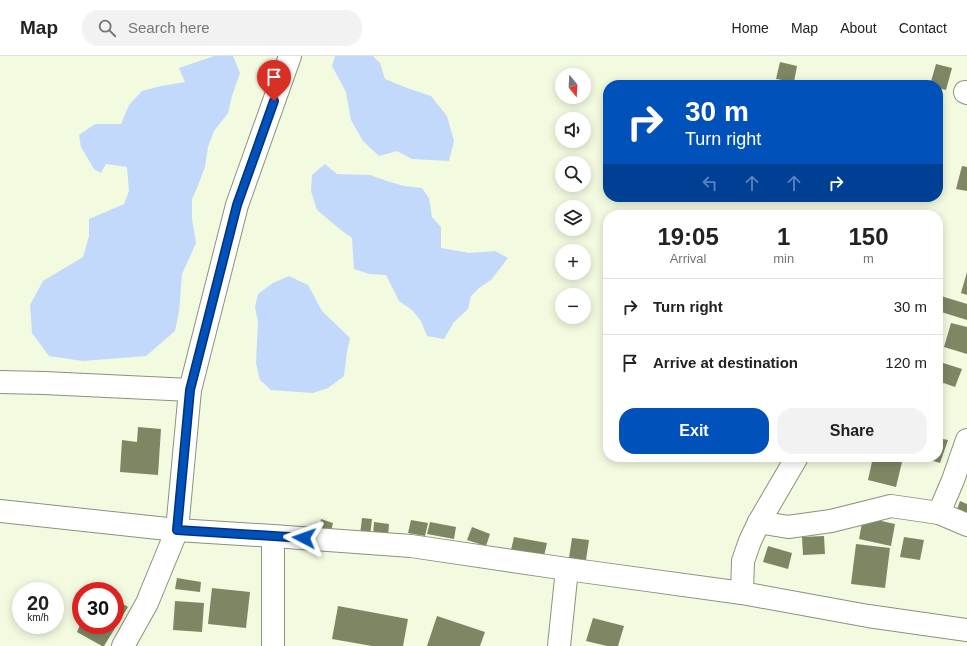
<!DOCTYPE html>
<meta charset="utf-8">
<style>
:root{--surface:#fff;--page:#f2f2f2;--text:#222;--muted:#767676;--line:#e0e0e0;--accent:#0051ba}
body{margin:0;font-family:Helvetica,sans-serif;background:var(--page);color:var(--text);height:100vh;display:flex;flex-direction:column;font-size:15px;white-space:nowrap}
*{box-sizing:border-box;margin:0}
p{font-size:13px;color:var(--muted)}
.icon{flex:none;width:22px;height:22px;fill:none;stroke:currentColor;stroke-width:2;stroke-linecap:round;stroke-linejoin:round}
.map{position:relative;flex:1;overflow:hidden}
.sheet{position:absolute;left:603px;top:154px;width:340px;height:252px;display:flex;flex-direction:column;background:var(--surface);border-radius:16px;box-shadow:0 2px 10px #0003}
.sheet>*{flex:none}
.hud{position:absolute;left:603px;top:24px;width:340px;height:122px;border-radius:16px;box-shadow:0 2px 10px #0003;background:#0051ba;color:#fff;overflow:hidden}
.needle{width:26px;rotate:162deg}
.tools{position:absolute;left:555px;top:12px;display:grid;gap:8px}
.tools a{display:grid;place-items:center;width:36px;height:36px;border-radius:50%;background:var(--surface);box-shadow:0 2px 10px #0003;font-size:20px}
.speed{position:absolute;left:12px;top:526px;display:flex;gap:8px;font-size:20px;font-weight:700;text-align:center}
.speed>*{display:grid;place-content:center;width:52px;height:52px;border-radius:50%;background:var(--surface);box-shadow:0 2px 10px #0003;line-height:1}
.speed small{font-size:10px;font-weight:400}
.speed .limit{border:6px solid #d22;background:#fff;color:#111}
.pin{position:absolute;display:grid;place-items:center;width:34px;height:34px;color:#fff;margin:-41px -17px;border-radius:50% 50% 50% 0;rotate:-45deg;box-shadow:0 0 4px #0007}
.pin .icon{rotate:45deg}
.me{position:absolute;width:44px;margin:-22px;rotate:274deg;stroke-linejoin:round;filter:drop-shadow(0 0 3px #0008)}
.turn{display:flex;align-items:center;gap:14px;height:84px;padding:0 16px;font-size:18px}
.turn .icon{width:52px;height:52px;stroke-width:2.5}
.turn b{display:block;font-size:28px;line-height:34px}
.lanes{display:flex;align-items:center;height:38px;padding:0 16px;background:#0003;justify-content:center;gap:20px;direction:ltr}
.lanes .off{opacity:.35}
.eta{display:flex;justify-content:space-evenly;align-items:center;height:68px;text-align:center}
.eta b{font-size:24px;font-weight:700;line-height:28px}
.action{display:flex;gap:8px;margin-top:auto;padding:8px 16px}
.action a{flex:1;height:46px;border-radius:16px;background:var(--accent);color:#fff;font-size:16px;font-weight:700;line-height:46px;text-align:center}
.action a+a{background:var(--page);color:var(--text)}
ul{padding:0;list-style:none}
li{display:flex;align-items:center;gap:12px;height:56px;padding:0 16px;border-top:1px solid var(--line)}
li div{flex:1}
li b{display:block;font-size:15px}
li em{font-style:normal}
header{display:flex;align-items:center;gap:24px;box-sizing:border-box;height:56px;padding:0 20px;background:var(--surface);border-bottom:1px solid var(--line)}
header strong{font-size:19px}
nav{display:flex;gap:22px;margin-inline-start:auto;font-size:14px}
.search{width:280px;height:36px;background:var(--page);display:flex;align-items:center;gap:10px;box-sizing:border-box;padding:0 14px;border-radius:16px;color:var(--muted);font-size:15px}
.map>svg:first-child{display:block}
</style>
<header>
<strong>Map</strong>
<div class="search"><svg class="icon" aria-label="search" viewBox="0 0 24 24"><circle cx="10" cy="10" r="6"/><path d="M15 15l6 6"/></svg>Search here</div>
<nav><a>Home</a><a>Map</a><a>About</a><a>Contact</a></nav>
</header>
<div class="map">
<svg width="967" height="590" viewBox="0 0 967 590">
<rect width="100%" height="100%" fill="#f2fae0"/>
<!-- water -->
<g fill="#c3d9fb">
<path d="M 214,0 L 233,0 L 240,17 L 232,40 L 228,57 L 214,75 L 208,91 L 205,111 L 197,132 L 192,143 L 192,162 L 196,187 L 182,218 L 179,256 L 175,275 L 146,300 L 83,305 L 49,300 L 32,277 L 30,249 L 43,225 L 83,201 L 89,180 L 89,163 L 124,148 L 129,135 L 127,111 L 106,108 L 101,117 L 94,113 L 81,91 L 79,79 L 95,68 L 121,68 L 129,49 L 142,35 L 161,30 L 185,26 L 179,12 Z"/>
<path d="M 335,0 L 373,0 L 380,7 L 385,23 L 407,32 L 431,40 L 447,60 L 454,85 L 449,105 L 412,103 L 397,95 L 379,100 L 363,85 L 351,64 L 346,36 L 332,10 Z"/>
<path d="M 325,108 L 337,118 L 370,119 L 390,126 L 404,130 L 422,132 L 429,142 L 432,161 L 441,171 L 441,192 L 469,197 L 495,195 L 508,202 L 491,224 L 479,232 L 471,240 L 468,253 L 454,266 L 444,283 L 427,280 L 421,265 L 412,254 L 399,245 L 386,219 L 369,218 L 354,213 L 352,182 L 341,174 L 317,154 L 311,135 L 312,119 Z"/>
<path d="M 289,220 L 308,229 L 322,255 L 350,282 L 347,296 L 344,320 L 328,332 L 313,337 L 271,334 L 260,324 L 256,307 L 258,266 L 255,251 L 258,238 L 273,227 Z"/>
</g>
<!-- building -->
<g fill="#7d8764">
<path d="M 780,6 L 797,10 L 794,26 L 776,23 Z"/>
<path d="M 936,8 L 952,12 L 946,34 L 938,32 L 938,29 L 930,29 Z"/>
<path d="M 897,24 L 899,29 L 906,26 L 907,29 L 892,29 L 891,26 Z"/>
<path d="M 962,110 L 967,111 L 967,135 L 956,133 Z"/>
<path d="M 967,216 L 967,239 L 961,237 Z"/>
<path d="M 941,240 L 967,248 L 967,264 L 938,255 L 938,248 Z"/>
<path d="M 951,267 L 967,271 L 967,298 L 944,291 Z"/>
<path d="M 940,306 L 962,313 L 955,331 L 938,325 L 938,312 Z"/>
<path d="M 138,371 L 161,373 L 158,419 L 120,416 L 122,384 L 137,386 Z"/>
<path d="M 938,382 L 948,384 L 940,407 L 921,401 L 938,401 Z"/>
<path d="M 873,401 L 897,401 L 903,402 L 896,431 L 868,424 Z"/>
<path d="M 960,445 L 967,448 L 967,467 L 954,462 Z"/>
<path d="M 863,461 L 895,468 L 891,490 L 859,483 Z"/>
<path d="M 362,462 L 372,463 L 370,480 L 360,479 Z"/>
<path d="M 321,463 L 333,467 L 331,476 L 319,473 Z"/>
<path d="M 411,464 L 428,467 L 425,480 L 408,477 Z"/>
<path d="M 374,466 L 389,468 L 388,481 L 373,480 Z"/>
<path d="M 430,466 L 456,471 L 454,483 L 427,478 Z"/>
<path d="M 472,471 L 490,478 L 486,490 L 467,484 Z"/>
<path d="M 824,480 L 825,498 L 803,499 L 802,481 Z"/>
<path d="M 514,481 L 547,487 L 544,500 L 511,494 Z"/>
<path d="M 904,481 L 924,484 L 920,504 L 900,501 Z"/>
<path d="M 572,482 L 589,484 L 586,504 L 569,502 Z"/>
<path d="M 856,488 L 890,492 L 885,532 L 851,528 Z"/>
<path d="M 768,490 L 792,497 L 788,513 L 763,506 Z"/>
<path d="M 177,522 L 201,526 L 200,536 L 175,533 Z"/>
<path d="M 212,532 L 250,536 L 246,572 L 208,568 Z"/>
<path d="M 115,543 L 128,551 L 104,590 L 102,590 L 77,576 L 80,569 L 115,569 Z"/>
<path d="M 175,545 L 204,547 L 202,576 L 173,574 Z"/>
<path d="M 338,550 L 408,563 L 403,590 L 372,590 L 332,583 Z"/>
<path d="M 437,560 L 485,576 L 480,590 L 427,590 Z"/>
<path d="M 593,562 L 624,570 L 618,590 L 607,590 L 586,585 Z"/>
</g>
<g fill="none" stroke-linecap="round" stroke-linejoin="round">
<defs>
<g id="minor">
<path d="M 965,36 L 967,37"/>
<path d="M 0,326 L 44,327 L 190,334"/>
<path d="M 0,455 L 177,474 L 273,480 L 411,490 L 567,513 L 742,537 L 868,560 L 967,574"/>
<path d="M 939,457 L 967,469"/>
<path d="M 759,466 L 788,471 L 831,465 L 891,450 L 939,457 L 953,424 L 967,384"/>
<path d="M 742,537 L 743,505 L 750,485 L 759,466 L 797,401"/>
<path d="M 123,590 L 147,547 L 177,474 L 190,334 L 237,149 L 290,0"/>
<path d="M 273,590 L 273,480"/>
<path d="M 559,590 L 567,513"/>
</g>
</defs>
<!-- minor casing -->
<use href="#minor" stroke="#8b927a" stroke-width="24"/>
<!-- minor -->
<use href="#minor" stroke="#fff" stroke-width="22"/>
</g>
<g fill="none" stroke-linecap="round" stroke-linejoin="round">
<defs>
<path id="route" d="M 274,45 L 237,149 L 190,334 L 177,474 L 304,482"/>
</defs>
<!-- route casing -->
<use href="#route" stroke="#003579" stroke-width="10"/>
<!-- route -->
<use href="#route" stroke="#0051ba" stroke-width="7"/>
</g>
</svg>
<div class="tools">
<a><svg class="needle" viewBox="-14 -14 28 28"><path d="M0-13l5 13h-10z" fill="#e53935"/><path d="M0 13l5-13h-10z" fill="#767676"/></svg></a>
<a><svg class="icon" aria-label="sound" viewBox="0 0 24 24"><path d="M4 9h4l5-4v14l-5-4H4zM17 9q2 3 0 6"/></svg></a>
<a><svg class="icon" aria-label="search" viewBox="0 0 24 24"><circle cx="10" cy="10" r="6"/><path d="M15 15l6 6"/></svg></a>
<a><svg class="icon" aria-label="layers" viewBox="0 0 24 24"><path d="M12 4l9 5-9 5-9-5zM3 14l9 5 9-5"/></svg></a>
<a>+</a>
<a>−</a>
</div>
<div class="speed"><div>20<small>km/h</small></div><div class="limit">30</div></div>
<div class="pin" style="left:274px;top:45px;background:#d93025"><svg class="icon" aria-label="arrive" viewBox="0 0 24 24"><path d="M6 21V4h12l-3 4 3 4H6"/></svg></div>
<svg class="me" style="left:304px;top:482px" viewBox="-20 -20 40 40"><path d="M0-17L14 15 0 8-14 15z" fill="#0051ba" stroke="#fff" stroke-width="4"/></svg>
<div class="hud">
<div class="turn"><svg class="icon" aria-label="right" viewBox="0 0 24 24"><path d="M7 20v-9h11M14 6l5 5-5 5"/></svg><div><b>30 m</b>Turn right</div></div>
<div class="lanes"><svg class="icon off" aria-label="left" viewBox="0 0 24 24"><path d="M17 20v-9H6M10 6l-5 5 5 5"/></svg><svg class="icon off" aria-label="ahead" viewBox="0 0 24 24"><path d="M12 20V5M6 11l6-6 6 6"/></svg><svg class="icon off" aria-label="ahead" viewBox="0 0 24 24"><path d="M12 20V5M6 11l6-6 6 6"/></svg><svg class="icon" aria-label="right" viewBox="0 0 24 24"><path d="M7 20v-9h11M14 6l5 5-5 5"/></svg></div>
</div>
<section class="sheet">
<div class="eta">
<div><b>19:05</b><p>Arrival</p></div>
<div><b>1</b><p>min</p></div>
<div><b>150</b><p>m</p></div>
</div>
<ul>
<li><svg class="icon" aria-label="right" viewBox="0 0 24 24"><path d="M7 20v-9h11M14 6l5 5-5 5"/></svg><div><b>Turn right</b></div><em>30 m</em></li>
<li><svg class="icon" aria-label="arrive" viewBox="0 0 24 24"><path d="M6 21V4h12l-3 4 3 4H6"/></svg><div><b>Arrive at destination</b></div><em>120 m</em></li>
</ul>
<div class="action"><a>Exit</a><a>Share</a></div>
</section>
</div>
